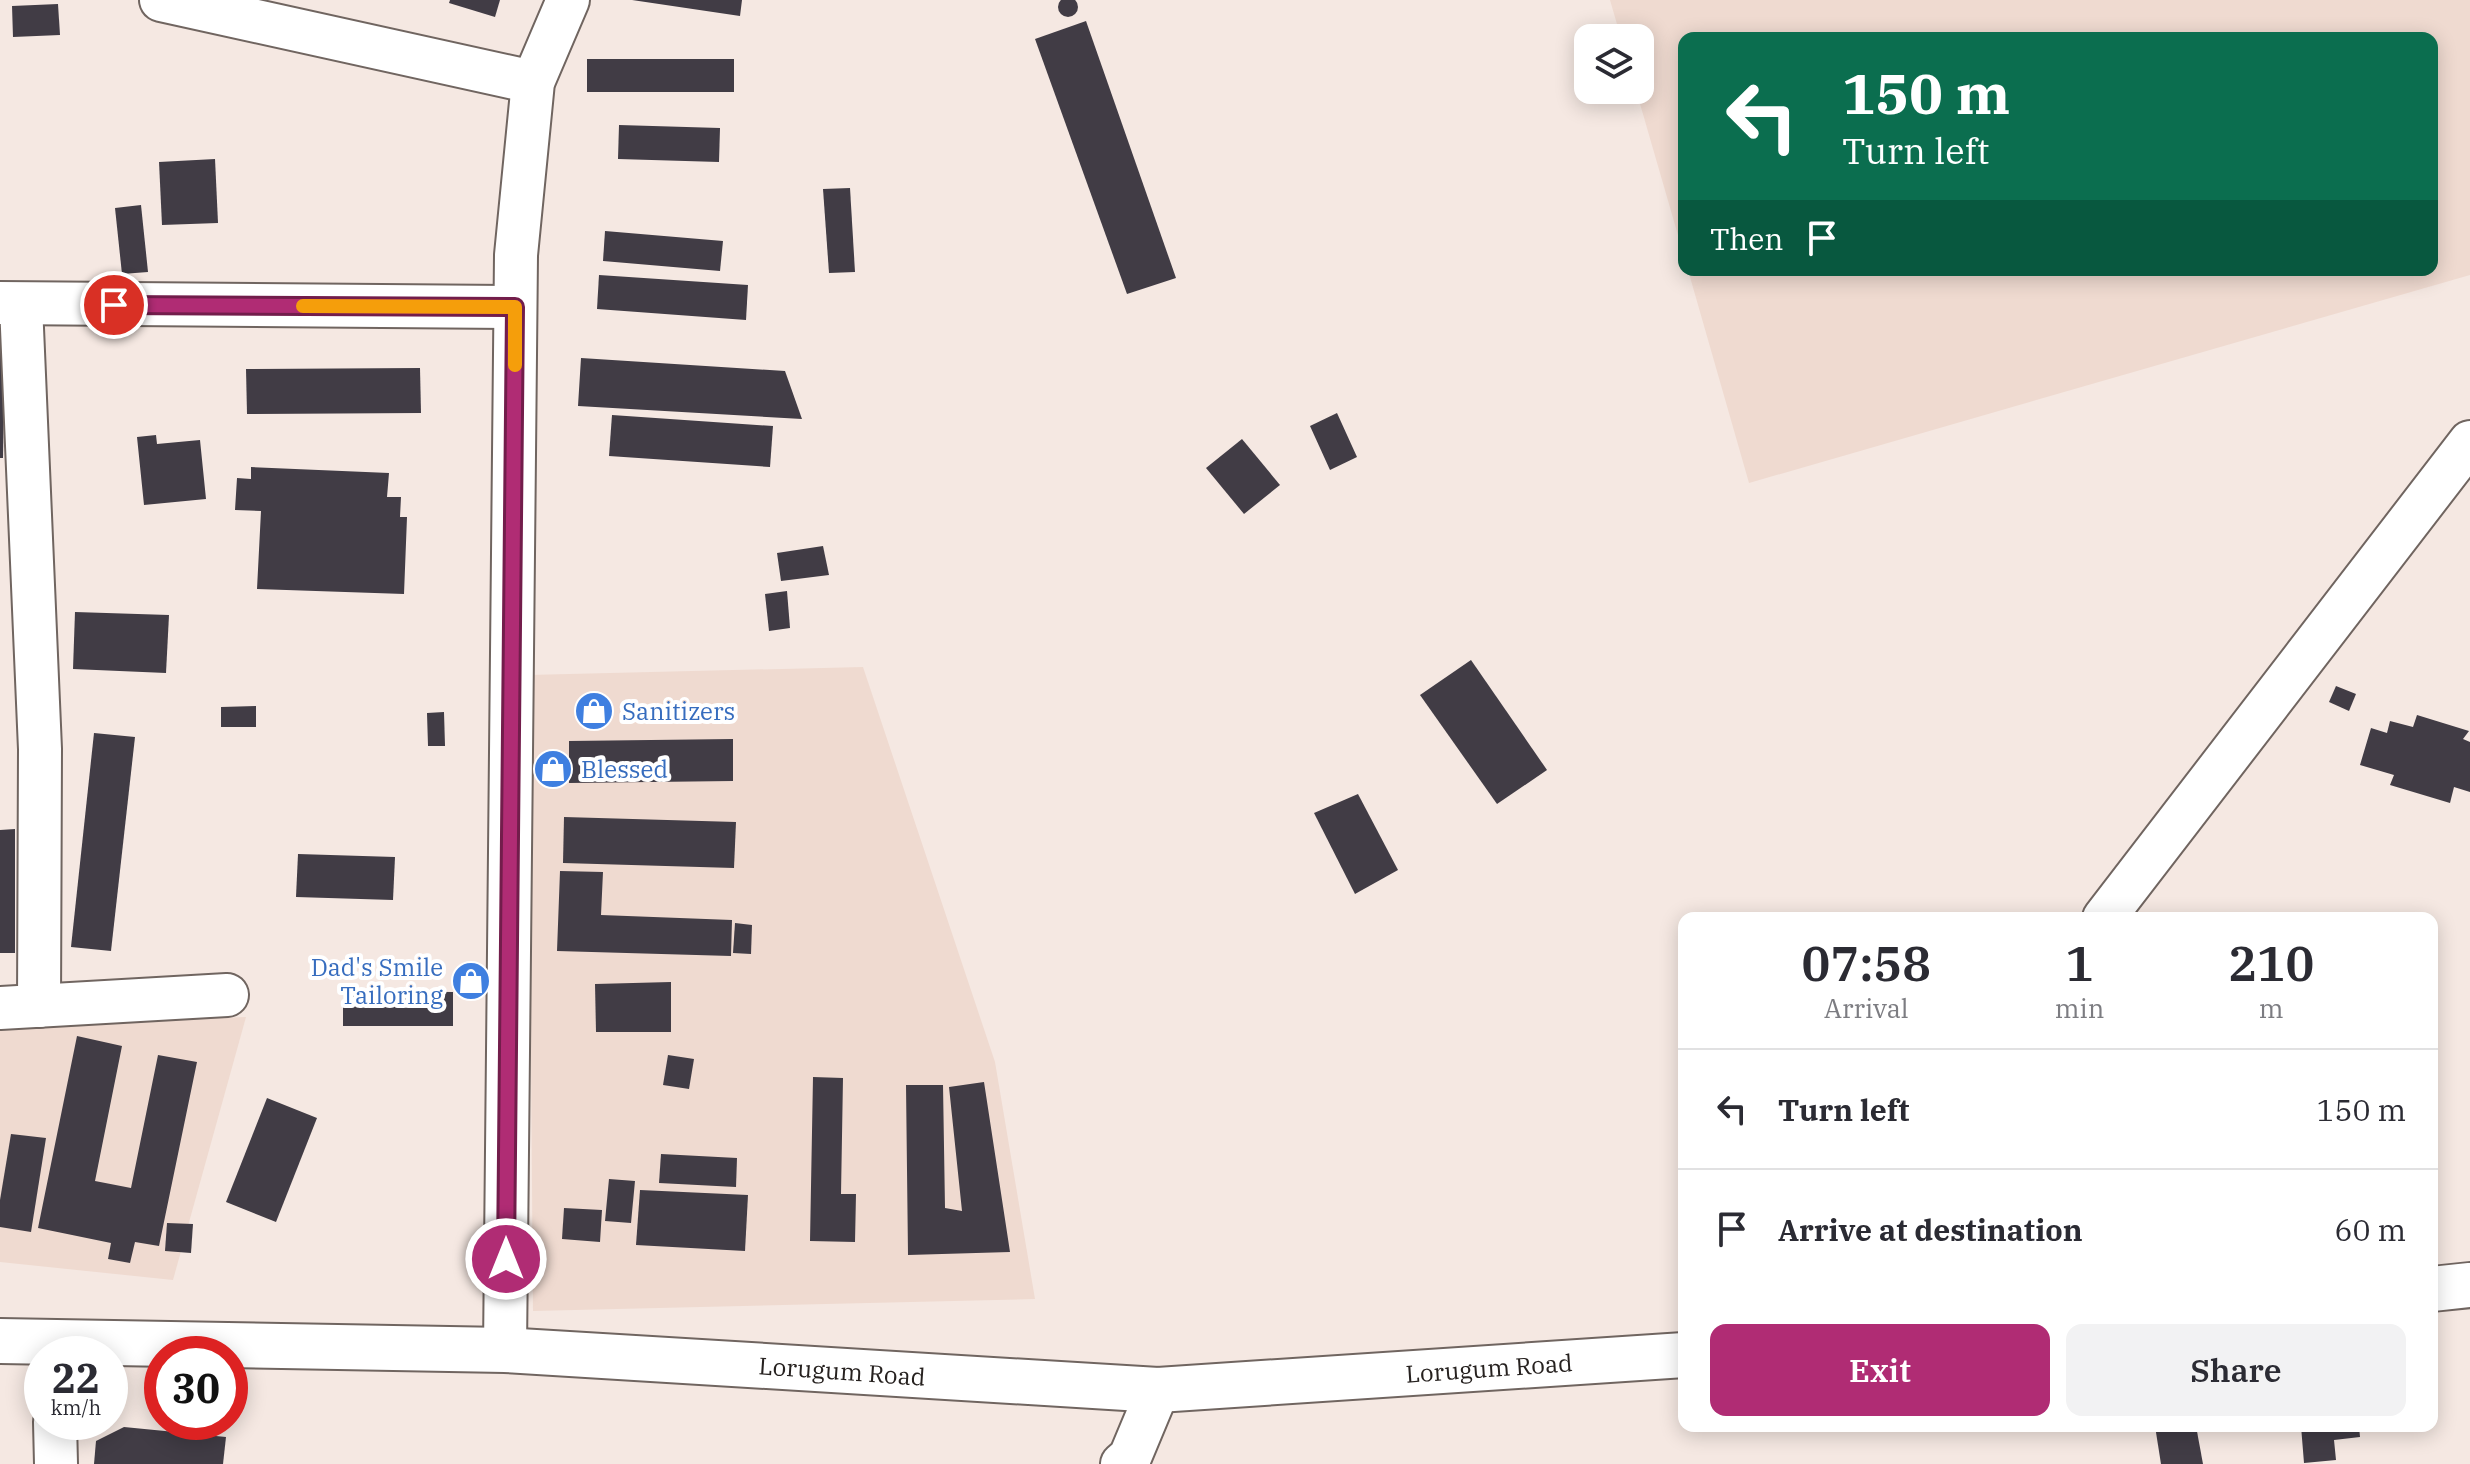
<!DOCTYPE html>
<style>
:root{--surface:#fff;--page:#f2f2f3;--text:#2b2b33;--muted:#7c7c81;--line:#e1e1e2;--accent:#b02c74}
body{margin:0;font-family:"IBM Plex Serif",serif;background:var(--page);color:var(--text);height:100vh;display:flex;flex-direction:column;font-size:30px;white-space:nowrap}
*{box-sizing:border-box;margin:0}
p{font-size:26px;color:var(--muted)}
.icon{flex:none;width:44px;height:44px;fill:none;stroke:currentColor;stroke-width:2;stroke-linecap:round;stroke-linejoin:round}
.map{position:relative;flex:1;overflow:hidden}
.drawer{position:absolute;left:1678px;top:912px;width:760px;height:520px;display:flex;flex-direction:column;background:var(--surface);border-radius:16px;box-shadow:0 4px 20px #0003}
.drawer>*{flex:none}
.hud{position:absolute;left:1678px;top:32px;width:760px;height:244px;border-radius:16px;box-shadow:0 4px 20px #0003;background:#0b6e4f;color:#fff;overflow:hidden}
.controls{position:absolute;left:1574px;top:24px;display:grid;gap:16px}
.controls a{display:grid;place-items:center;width:80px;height:80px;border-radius:16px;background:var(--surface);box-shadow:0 4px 20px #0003;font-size:40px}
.speed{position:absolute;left:24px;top:1336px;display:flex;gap:16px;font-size:40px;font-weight:700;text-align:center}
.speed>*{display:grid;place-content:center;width:104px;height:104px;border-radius:50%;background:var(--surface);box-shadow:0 4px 20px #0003;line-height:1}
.speed small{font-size:20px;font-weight:400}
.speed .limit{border:12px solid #d22;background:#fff;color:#111}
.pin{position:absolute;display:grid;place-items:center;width:68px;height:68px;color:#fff;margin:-34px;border:4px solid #fff;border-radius:50%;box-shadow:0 2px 8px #0007}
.me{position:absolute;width:88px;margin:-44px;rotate:0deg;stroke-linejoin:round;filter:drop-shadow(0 0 6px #0008)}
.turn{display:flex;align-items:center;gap:28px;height:168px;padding:0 32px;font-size:36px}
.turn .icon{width:104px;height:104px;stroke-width:2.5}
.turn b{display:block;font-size:56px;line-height:68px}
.then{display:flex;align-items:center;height:76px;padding:0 32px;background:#0003;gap:16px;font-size:30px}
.eta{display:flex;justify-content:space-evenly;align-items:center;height:136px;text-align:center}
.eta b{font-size:48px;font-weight:600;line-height:56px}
.action{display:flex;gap:16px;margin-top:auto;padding:16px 32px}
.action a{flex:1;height:92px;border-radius:16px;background:var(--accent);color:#fff;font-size:32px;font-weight:600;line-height:92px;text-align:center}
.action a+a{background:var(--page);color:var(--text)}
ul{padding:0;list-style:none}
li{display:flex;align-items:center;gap:24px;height:120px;padding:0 32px;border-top:2px solid var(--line)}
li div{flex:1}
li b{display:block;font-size:30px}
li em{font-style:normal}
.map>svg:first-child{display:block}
</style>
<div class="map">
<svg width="2470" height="1464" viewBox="0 0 2470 1464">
<rect width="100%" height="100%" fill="#f5e8e2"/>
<!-- built -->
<g fill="#efdad0">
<path d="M 1610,0 L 2470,0 L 2470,275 L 1749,483 L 1688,270 L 2432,270 L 2432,38 L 1684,38 L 1684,256 L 1636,90 L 1640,90 L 1640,38 L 1621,38 Z"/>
<path d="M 863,667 L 995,1062 L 1035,1299 L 533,1311 L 528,675 Z"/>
<path d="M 246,1017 L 173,1280 L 0,1262 L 0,1026 Z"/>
</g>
<!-- building -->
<g fill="#413c45">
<circle cx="1068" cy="7" r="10"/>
<path d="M 450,0 L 500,0 L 495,17 L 449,3 Z"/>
<path d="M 632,0 L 742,0 L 740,16 Z"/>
<path d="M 58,4 L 60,35 L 13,37 L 12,6 Z"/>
<path d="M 1086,21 L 1176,278 L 1127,294 L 1035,39 Z"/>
<rect x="587" y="59" width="147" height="33"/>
<path d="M 619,125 L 720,128 L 719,162 L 618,159 Z"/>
<path d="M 215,159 L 218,223 L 162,225 L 159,162 Z"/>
<path d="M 850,188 L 855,272 L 829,273 L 823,189 Z"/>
<path d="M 141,205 L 148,272 L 122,274 L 115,208 Z"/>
<path d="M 605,231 L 723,241 L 720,271 L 603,261 Z"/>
<path d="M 599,275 L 748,285 L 746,320 L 597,309 Z"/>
<path d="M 0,322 L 5,322 L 3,458 L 0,458 Z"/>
<path d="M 581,358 L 785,371 L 802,419 L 578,406 Z"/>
<path d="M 420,368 L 421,413 L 247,414 L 246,369 Z"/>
<path d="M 1337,413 L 1357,457 L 1330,470 L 1310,426 Z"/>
<path d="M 612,415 L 773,426 L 770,467 L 609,456 Z"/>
<path d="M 156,435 L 157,444 L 200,440 L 206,499 L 144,505 L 137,437 Z"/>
<path d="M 1242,439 L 1280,485 L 1244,514 L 1206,468 Z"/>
<path d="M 251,467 L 389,473 L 387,497 L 401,497 L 400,517 L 407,517 L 404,594 L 257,589 L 261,511 L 235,510 L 237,478 L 251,479 Z"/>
<path d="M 823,546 L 829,575 L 781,581 L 777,553 Z"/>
<path d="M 787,591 L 790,628 L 769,631 L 765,594 Z"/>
<path d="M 75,612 L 169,615 L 166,673 L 73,669 Z"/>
<path d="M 1471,660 L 1547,770 L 1497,804 L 1420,695 Z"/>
<path d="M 2336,686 L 2356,694 L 2349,711 L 2329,702 Z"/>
<path d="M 256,706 L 256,727 L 221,727 L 221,707 Z"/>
<path d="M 444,712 L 445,746 L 428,746 L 427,713 Z"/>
<path d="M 2417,715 L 2469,731 L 2463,739 L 2470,742 L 2470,792 L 2454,787 L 2450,803 L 2390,785 L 2394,775 L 2360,765 L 2371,728 L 2387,733 L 2390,721 L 2413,727 Z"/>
<path d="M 94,733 L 135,737 L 111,951 L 71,947 Z"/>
<path d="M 733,739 L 733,781 L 569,783 L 569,741 Z"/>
<path d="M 1358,794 L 1398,870 L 1355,894 L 1314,813 Z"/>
<path d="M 564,817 L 736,822 L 734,868 L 563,863 Z"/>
<path d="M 15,829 L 15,953 L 0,953 L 0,830 Z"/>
<path d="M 298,854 L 395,857 L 393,900 L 296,897 Z"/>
<path d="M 560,871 L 603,872 L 601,915 L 732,920 L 731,956 L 557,951 Z"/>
<path d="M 735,923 L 752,925 L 751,954 L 733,953 Z"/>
<path d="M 671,982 L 671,1032 L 596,1032 L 595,984 Z"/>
<path d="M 343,991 L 453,992 L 453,1026 L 343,1026 Z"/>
<path d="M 77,1036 L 122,1046 L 95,1181 L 131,1188 L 158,1055 L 197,1062 L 159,1246 L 135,1242 L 130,1263 L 108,1259 L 111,1243 L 38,1228 Z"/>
<path d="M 668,1055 L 694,1059 L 689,1089 L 663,1085 Z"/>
<path d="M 813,1077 L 843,1078 L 841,1194 L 856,1194 L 855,1242 L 810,1241 Z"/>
<path d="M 984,1082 L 1010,1252 L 908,1255 L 906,1085 L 943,1085 L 945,1208 L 962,1211 L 949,1087 Z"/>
<path d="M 267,1098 L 317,1118 L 276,1222 L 226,1202 Z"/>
<path d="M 11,1134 L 46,1138 L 31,1232 L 0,1227 L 0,1200 Z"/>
<path d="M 661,1154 L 737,1158 L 736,1187 L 659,1183 Z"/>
<path d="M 609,1179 L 635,1181 L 631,1223 L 605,1221 Z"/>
<path d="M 640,1190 L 748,1195 L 745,1251 L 636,1245 Z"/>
<path d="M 564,1208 L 602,1210 L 600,1242 L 562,1239 Z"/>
<path d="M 167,1223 L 193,1224 L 191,1253 L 165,1251 Z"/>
<path d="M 2155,1426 L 2196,1426 L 2203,1464 L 2161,1464 Z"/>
<path d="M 2301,1426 L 2359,1426 L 2360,1437 L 2334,1440 L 2336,1460 L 2304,1463 Z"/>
<path d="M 124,1427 L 226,1437 L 223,1464 L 94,1464 L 96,1441 Z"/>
</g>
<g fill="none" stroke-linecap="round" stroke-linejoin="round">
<defs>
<g id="minor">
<path d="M 161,0 L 533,82"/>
<path d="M 0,303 L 515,307"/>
<path d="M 21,305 L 40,749 L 39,1006"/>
<path d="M 2104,918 L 2470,442"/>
<path d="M 0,1008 L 227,995"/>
<path d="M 505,1350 L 516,255 L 533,82 L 568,0"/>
<path d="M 55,1422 L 56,1464"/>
<path d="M 1122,1464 L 1130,1457 L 1158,1390"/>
</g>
<g id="secondary">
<path d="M 2432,1289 L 2470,1285"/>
<path d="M 0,1341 L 505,1350 L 1158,1390 L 1684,1355"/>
</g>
</defs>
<!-- minor casing -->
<use href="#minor" stroke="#706560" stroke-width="46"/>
<!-- secondary casing -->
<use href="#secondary" stroke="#706560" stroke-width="48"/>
<!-- minor -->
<use href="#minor" stroke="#fff" stroke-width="42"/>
<!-- secondary -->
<use href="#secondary" stroke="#fff" stroke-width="44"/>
</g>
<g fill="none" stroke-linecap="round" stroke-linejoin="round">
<defs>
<path id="route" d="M 114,305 L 515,307 L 506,1259"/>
</defs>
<!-- route casing -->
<use href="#route" stroke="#721d4b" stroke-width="20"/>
<!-- route -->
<use href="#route" stroke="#b02c74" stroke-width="14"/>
<!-- slow -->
<path stroke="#f59e0b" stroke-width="14" d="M 303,306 L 515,307 L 515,365"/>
</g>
<!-- icons -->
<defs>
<symbol id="shop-disc" viewBox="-11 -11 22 22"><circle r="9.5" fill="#3f7fe0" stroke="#fff"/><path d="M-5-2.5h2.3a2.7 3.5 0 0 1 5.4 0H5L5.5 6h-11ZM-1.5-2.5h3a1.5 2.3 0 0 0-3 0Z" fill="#fff"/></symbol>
</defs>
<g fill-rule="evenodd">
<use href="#shop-disc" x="572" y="689" width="44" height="44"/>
<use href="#shop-disc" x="531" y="747" width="44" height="44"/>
<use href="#shop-disc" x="449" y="959" width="44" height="44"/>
</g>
<g text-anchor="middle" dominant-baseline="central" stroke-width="8" stroke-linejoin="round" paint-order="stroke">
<!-- shop labels -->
<g font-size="24" fill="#366cbe" stroke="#fff" text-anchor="start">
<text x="622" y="711">Sanitizers</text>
<text x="581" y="769">Blessed</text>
<text x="443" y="967" text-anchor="end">Dad's Smile<tspan x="443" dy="28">Tailoring</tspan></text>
</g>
<!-- street labels -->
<g font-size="24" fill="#26211f" stroke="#fff">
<text transform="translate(1489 1368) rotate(-4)">Lorugum Road</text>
<text transform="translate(842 1371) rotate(4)">Lorugum Road</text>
</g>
</g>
</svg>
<div class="controls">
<a><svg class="icon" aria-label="layers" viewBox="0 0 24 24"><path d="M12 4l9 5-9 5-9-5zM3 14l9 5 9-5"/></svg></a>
</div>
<div class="speed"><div>22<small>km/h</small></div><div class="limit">30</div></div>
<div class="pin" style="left:114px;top:305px;background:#d93025"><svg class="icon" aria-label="arrive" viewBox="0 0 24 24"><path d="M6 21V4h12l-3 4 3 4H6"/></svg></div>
<svg class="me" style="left:506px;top:1259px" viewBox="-20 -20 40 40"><circle r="17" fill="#b02c74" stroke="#fff" stroke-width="3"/><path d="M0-11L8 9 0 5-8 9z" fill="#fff"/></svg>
<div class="hud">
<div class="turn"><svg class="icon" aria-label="left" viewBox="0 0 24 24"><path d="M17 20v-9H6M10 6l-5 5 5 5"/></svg><div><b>150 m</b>Turn left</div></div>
<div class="then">Then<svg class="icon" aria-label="arrive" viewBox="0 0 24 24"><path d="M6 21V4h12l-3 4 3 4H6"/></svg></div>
</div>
<section class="drawer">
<div class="eta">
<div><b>07:58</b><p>Arrival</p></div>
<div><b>1</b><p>min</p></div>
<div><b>210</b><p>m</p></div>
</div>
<ul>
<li><svg class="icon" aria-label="left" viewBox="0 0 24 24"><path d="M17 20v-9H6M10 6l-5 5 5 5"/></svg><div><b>Turn left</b></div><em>150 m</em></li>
<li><svg class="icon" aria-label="arrive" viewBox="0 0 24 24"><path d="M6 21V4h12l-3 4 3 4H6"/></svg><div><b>Arrive at destination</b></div><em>60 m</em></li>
</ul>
<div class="action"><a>Exit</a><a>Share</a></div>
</section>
</div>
